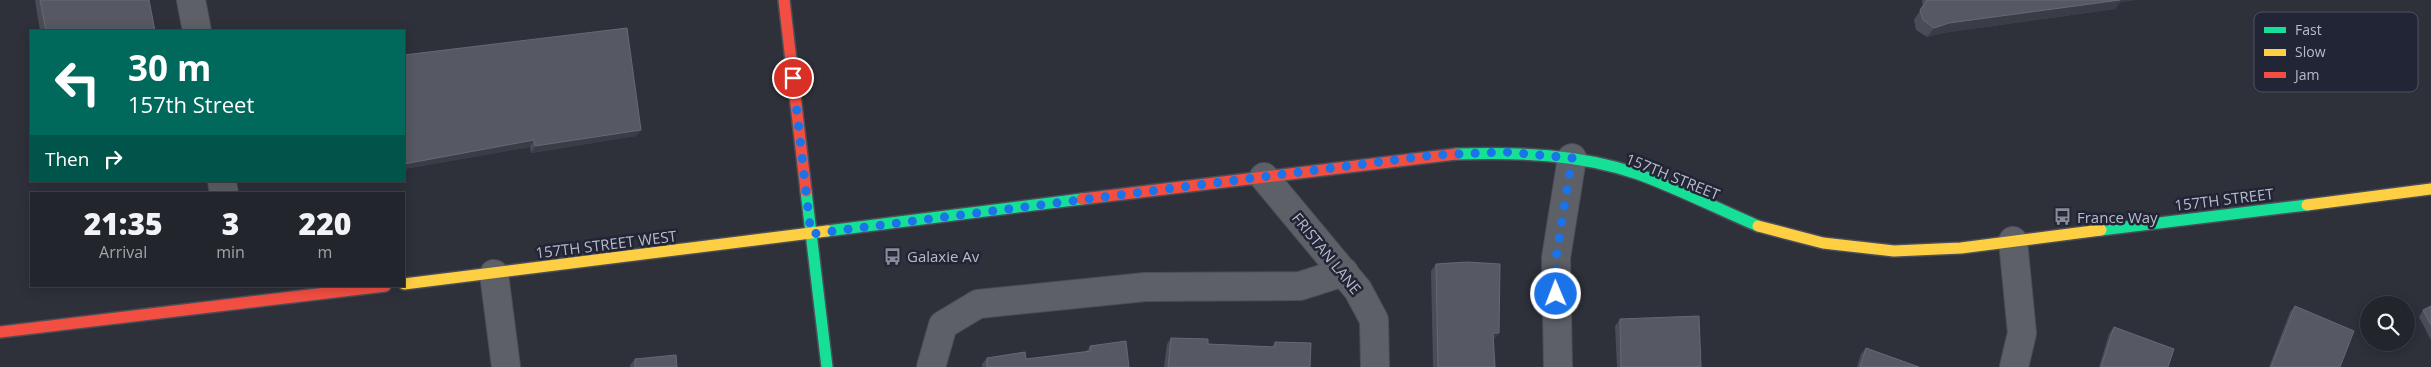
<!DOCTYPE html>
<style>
:root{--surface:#22252c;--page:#2e3138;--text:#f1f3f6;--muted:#a2a5a9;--line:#3f4248}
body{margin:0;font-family:"Open Sans",sans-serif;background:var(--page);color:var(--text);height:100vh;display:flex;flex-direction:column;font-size:19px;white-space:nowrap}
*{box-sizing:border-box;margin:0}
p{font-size:16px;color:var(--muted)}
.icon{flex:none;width:28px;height:28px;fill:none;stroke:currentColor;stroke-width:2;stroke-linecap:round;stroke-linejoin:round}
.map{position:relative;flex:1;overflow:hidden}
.sheet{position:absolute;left:30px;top:192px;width:375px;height:95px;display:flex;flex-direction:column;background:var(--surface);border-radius:0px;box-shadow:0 2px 12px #0003,0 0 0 1px var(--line)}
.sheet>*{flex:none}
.banner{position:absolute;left:30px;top:30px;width:375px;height:152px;border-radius:0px;box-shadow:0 2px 12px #0003,0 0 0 1px var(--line);background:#00695c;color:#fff;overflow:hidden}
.buttons{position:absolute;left:2360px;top:296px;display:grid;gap:10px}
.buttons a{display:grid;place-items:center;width:55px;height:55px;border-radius:50%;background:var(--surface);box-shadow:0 2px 12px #0003,0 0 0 1px var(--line);font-size:25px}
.pin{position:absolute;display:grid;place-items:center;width:42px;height:42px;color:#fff;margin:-21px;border:2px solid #fff;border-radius:50%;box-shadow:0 1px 5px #0007}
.me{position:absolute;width:55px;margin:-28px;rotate:359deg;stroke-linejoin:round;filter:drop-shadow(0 0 4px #0008)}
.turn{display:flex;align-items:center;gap:18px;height:105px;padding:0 15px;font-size:22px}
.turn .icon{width:65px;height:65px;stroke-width:2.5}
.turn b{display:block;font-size:35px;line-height:42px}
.then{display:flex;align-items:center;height:48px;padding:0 15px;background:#0003;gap:10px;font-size:19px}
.eta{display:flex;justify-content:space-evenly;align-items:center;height:85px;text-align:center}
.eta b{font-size:30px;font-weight:800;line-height:35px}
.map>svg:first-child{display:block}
</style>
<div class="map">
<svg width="2431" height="367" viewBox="0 0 2431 367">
<rect width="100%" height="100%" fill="#2e313a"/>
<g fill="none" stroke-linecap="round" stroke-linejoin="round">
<defs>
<g id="street">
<path d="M 191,0 L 197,31"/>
<path d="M 1264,177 L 1358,290 L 1374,320 L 1375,367"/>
<path d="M 222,181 L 224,194"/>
<path d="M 2013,241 L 2022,333 L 2014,367"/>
<path d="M 494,274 L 506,367"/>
<path d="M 931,367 L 943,325 L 978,304 L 1145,287 L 1300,286 L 1344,272"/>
<path d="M 1558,367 L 1556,258 L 1572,158"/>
</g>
<g id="fast">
<path d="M 1456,154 C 1517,152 1580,154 1638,174 C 1679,189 1718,209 1758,226"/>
<path d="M 806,191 L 827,367"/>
<path d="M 2101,230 L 2307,205"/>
<path d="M 827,231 L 1082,199"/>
</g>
<g id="slow">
<path d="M 2307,205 L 2431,189"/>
<path d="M 1758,226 L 1823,243 L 1894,251 L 1961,248 L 2101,230"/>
<path d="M 404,284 L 827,231"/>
</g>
<g id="jam">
<path d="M 784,0 L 806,191"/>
<path d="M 1082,199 L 1456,154"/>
<path d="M 0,332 L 385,286"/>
</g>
</defs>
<!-- street casing -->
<use href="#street" stroke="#4c4e57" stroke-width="30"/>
<!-- fast casing -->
<use href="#fast" stroke="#4c4e57" stroke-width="14"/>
<!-- slow casing -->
<use href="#slow" stroke="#4c4e57" stroke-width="14"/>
<!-- jam casing -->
<use href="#jam" stroke="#4c4e57" stroke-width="14"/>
<!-- street -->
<use href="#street" stroke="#5e6068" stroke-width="28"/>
<!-- fast -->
<use href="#fast" stroke="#16e098" stroke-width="11"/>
<!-- slow -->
<use href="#slow" stroke="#ffcf43" stroke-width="11"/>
<!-- jam -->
<use href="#jam" stroke="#f24e42" stroke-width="11"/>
</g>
<!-- wall -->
<g fill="#4a4d57">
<path d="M 35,0 L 149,0 L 155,31 L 40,31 Z"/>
<path d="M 1922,0 L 2135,0 L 2120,2 L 2115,9 L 1942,33 L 1927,37 L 1916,30 L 1914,20 L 1923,6 Z"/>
<path d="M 404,55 L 641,130 L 636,136 L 531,153 L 530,147 L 404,169 Z"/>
<path d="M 1436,264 L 1499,333 L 1493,339 L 1495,367 L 1433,367 L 1431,271 Z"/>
<path d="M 2295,306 L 2340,367 L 2269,367 L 2290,312 Z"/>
<path d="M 2431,306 L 2431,340 L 2419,317 L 2423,310 Z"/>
<path d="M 1620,319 L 1701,367 L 1617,367 L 1615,326 Z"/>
<path d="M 2114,327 L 2168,367 L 2099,367 L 2109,334 Z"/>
<path d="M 1171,338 L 1208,344 L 1272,347 L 1275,342 L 1310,367 L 1164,367 L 1167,344 Z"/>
<path d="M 1090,346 L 1129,367 L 982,367 L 982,364 L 987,358 L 1026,359 L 1086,352 Z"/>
<path d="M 1866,348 L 1919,367 L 1857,367 L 1861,354 Z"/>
<path d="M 635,359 L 677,367 L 630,367 L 630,365 Z"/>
</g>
<!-- shaded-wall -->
<g fill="#3a3d46">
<path d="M 2116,0 L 2135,0 L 2120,2 L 2115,9 L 1942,33 L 1927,37 L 1934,28 L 1949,23 Z"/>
<path d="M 641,130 L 636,136 L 531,153 L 535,146 Z"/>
<path d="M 534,140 L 530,147 L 404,169 L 404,164 Z"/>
<path d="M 1493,333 L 1499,333 L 1494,339 L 1488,339 Z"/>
</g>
<!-- building -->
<g fill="#565963" stroke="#666973">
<path d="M 40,0 L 149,0 L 155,31 L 46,31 Z"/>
<path d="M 1927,0 L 2120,0 L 1949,23 L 1934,28 L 1923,20 L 1920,10 Z"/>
<path d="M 627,28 L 641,130 L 535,146 L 534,140 L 404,164 L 404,55 Z"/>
<path d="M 1467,262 L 1500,264 L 1499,333 L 1493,333 L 1495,367 L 1438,367 L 1436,264 Z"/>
<path d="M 2295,306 L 2354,331 L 2340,367 L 2271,367 Z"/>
<path d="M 2431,306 L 2431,325 L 2423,310 Z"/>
<path d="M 1699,316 L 1701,367 L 1621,367 L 1620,319 Z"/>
<path d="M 2114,327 L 2174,349 L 2168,367 L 2101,367 Z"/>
<path d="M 1171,338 L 1208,339 L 1208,344 L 1275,347 L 1275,342 L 1311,343 L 1310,367 L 1168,367 Z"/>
<path d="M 1126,341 L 1129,367 L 987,367 L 987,358 L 1025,352 L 1026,359 L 1091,351 L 1090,346 Z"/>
<path d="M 1866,348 L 1919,367 L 1860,367 Z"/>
<path d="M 676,355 L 677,367 L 635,367 L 635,359 Z"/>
</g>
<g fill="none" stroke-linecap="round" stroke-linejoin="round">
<!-- route -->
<path stroke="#1a73e8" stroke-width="9" stroke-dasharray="0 16.2" d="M 793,78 L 811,234 L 1435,155 L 1506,152 L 1572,158 L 1556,258 L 1556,294"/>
</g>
<!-- icons -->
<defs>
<symbol id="bus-bare" viewBox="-9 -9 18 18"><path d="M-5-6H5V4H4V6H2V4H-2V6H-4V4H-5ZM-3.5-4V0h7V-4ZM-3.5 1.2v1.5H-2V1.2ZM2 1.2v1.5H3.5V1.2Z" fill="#888b98" stroke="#212535" stroke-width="2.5" paint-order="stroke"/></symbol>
</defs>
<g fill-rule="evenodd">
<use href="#bus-bare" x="2050" y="204" width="25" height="25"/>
<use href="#bus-bare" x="880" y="244" width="25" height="25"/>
</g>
<g text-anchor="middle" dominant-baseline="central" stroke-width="5" stroke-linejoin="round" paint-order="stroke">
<!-- street labels -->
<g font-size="15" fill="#b9bcca" stroke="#212535">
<text transform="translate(1673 176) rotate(22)">157TH STREET</text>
<text transform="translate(2224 199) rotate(-7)">157TH STREET</text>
<text transform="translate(606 244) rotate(-7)">157TH STREET WEST</text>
<text transform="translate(1327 253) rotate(51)">FRISTAN LANE</text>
</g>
<!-- poi labels -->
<g font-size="15" fill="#b9bcca" stroke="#212535" text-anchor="start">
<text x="2077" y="217">France Way</text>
<text x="907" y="256">Galaxie Av</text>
</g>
</g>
<!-- legend -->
<rect x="2254" y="12" width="164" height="80" rx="8" fill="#212535" stroke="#4f5262" stroke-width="1"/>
<rect x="2264" y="27" width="22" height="6" fill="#16e098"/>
<rect x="2264" y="49" width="22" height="7" fill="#ffcf43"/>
<rect x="2264" y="72" width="22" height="6" fill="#f24e42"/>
<g font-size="14" fill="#b9bcca">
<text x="2295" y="35">Fast</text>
<text x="2295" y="57">Slow</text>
<text x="2295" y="80">Jam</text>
</g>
</svg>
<div class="buttons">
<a><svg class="icon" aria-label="search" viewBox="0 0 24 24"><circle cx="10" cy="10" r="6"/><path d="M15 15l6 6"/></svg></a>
</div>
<div class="pin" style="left:793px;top:78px;background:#d93025"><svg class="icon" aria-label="arrive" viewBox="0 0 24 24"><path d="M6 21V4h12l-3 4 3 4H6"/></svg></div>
<svg class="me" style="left:1556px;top:294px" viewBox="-20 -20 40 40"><circle r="17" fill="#1a73e8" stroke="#fff" stroke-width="3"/><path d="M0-11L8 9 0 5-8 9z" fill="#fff"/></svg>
<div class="banner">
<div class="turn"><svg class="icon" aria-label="left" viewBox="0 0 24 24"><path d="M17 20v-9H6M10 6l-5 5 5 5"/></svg><div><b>30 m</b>157th Street</div></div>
<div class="then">Then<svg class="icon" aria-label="right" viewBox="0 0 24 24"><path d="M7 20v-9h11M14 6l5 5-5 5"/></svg></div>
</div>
<section class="sheet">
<div class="eta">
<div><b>21:35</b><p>Arrival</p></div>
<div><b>3</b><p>min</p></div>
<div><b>220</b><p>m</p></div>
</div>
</section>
</div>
